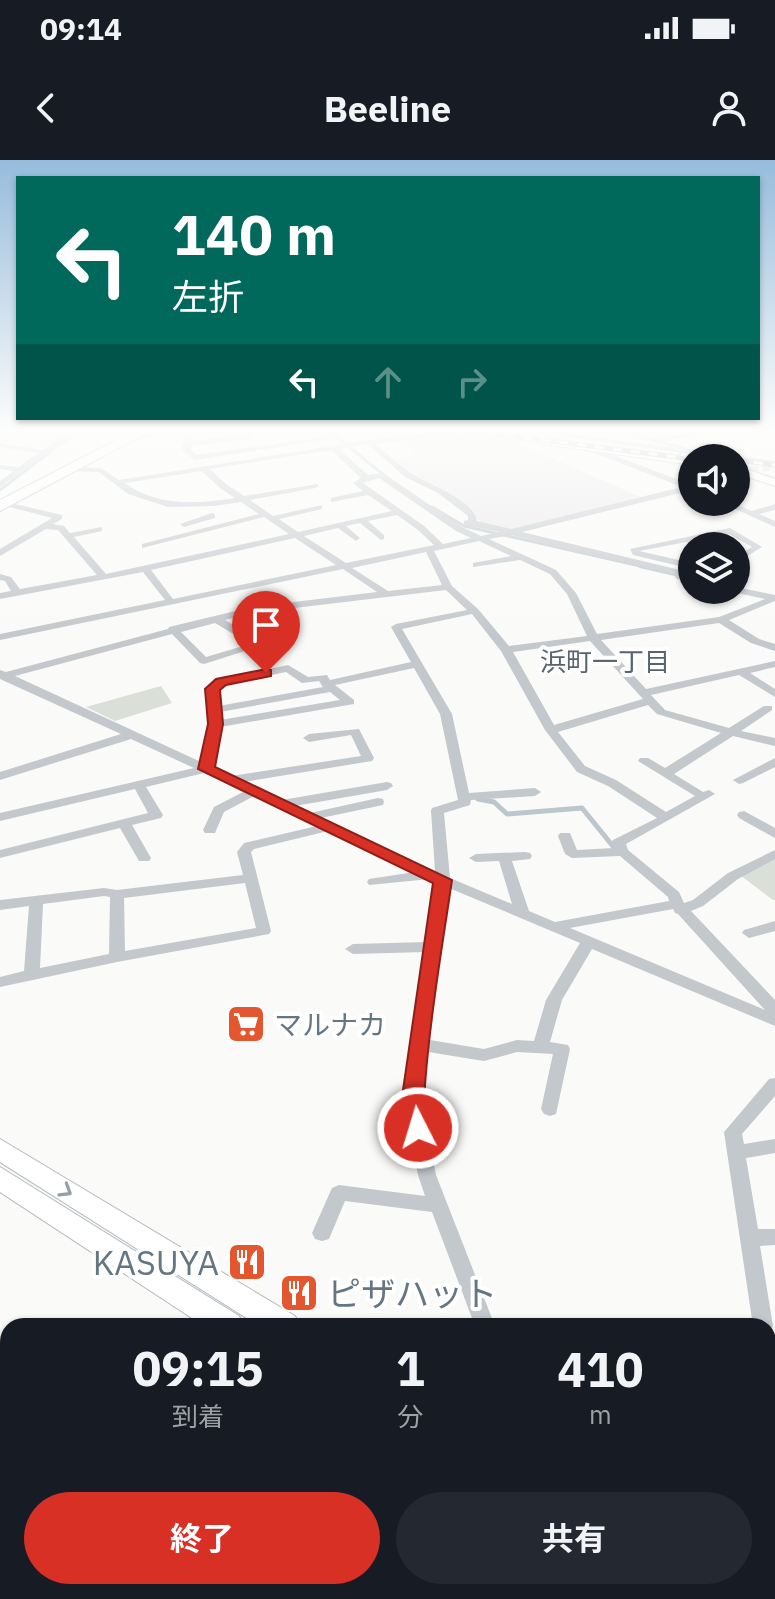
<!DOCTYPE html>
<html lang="ja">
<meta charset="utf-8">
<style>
:root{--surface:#171b24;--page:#242831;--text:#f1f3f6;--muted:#9ea1a6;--accent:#d93025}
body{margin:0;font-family:"IBM Plex Sans","Noto Sans JP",sans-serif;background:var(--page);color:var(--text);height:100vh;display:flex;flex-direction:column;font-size:30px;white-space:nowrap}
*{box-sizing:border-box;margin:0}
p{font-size:26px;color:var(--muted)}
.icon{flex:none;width:44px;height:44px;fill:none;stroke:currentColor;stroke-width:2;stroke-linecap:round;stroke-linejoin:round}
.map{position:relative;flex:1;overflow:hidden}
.details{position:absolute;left:0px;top:1158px;width:776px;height:282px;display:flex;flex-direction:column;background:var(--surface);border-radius:24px 24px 0 0;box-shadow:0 2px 6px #0004}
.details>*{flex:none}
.top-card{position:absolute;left:16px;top:16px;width:744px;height:244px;border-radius:0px;box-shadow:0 2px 6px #0004;background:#00695c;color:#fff;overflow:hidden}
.controls{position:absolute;left:678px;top:284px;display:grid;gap:16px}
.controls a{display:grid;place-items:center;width:72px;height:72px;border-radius:50%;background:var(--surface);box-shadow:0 2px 6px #0004;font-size:40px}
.pin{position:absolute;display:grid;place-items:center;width:68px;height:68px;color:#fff;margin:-82px -34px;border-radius:50% 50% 50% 0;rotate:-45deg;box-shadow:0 0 8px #0007}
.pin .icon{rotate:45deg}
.me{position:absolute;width:88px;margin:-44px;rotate:355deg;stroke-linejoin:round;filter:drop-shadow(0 0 6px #0008)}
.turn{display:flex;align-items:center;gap:28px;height:168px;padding:0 24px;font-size:36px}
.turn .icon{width:104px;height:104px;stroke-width:2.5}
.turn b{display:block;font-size:56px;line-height:68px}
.lanes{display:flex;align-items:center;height:76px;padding:0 24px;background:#0003;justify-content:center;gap:40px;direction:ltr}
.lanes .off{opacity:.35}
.eta{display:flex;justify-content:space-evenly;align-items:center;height:136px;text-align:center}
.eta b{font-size:48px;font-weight:700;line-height:56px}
.button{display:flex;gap:16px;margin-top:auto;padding:16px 24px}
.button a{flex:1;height:92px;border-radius:48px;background:var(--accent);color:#fff;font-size:32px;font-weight:700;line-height:92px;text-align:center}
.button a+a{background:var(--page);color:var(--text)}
.status{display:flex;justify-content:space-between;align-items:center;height:56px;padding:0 40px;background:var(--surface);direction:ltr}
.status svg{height:22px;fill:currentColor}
header{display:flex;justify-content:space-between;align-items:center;height:104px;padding:0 24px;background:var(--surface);font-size:36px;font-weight:700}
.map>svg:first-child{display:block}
</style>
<div class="status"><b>09:14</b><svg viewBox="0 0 49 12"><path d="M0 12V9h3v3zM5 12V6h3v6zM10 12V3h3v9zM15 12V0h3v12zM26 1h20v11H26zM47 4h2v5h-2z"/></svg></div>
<header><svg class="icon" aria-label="back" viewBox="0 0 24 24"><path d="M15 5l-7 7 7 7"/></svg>Beeline<svg class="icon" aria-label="person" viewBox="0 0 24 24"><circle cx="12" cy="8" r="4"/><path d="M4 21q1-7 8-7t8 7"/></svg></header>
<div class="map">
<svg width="775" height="1439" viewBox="0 0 775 1439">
<rect width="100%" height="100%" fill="#fafaf8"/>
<!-- built -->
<path fill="#e8e9e9" d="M 460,275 L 513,281 L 641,337 L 505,371 L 484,365 L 449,334 L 407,312 L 393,299 L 417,295 L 402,281 Z"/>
<!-- green -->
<g fill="#dadfd7">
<path d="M 161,526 L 172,543 L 115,561 L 86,547 Z"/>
<path d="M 775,696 L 775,740 L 773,740 L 740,715 Z"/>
</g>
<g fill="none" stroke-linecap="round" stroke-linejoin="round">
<!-- stream-far2 -->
<g stroke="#bbc7cb" stroke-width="3">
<path d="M 332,273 L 384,315"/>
<path d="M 629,273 L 693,291"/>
<path d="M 743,297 L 744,308"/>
<path d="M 767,316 L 775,319"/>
<path d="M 0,330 L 75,273"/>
<path d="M 432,347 L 464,366 L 649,408"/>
</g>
<!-- stream-far1 -->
<path stroke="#bbc7cb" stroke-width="4" d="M 640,406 L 692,418"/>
<!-- stream -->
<path stroke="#bbc7cb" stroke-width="5" d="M 478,639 L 494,642 L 507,654 L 582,648 L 616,690"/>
<!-- street-tunnel -->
<path stroke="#d5d9db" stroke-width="8" stroke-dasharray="8 4" stroke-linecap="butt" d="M 739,314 L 775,305"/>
<defs>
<g id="secondary">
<path d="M 466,273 L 498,273 L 692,299 L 692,305 Z"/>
<path d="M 736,306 L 775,319 L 775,326 L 736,313 Z"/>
<path d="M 0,979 L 295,1156 L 300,1166 L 259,1166 L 0,1002 Z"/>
<path d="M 0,1007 L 239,1156 L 244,1166 L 204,1166 L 0,1032 Z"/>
<path d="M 625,1432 L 669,1432 L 672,1439 L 628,1439 Z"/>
<path d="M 692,1432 L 736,1432 L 739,1439 L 695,1439 Z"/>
</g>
<path id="highway" d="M 130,273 L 147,273 L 0,351 L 0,340 Z"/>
</defs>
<!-- secondary casing -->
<use href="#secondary" stroke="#b3babf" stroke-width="2"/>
<!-- highway casing -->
<use href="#highway" stroke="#b4b9bd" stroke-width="2"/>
<!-- street -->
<g fill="#c3c8cc" fill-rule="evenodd">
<path d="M 66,273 L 74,273 L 0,327 L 0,321 L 14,311 L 0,309 L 0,305 L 19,307 L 38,293 L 0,287 L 0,283 L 43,290 Z"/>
<path d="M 123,273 L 130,273 L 131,277 L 170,273 L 128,282 L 124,280 Z"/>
<path d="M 186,273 L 194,273 L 192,281 L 253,273 L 254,277 L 250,279 L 191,286 L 190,289 L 196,295 L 332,276 L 336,278 L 194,300 L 182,289 Z"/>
<path d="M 274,273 L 281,273 L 282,274 L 278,276 Z"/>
<path d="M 433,273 L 461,273 L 376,284 C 387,293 398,305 411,313 C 428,325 473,339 477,361 L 511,369 L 682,327 L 589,291 L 589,287 L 592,287 L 692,325 L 692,330 L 522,372 L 680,410 L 684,415 L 692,417 L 692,423 L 677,419 L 673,414 L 511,375 L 489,379 L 556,410 L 576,433 L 597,474 L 719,457 L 765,439 L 733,432 L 731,430 L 736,430 L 736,427 L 775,435 L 775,441 L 729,460 L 759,479 L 775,484 L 775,491 L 751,483 L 719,463 L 601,480 L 646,529 L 775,501 L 775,507 L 750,513 L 775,529 L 775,537 L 739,515 L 651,535 L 665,550 L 729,568 L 764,546 L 772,546 L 772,550 L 741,571 L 775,578 L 775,586 L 733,576 L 674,614 L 703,632 L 709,630 L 715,634 L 626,684 L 628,690 L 679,732 L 684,743 L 693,740 L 728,713 L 775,690 L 775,699 L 738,719 L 703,746 L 691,751 L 775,840 L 775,866 L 592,789 L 562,840 L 550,882 L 568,885 L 570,889 L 556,954 L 550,956 L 544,954 L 541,949 L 553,894 L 517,892 L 484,901 L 428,892 L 422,944 L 436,1015 L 495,1166 L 475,1166 L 432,1052 L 345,1041 L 329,1079 L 322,1081 L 315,1079 L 312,1073 L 332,1028 L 339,1025 L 425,1036 L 418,1015 L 404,944 L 412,887 L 411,884 L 413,880 L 426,792 L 353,794 L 345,789 L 353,784 L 427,782 L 436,722 L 430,719 L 369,725 L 367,722 L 369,719 L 415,712 L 328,671 L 254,689 L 251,692 L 271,771 L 269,774 L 117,802 L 0,827 L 0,817 L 24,811 L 29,746 L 0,750 L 0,740 L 104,728 L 117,730 L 243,715 L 237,692 L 244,683 L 317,666 L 254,636 L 224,652 L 215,673 L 205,673 L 203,670 L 214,647 L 243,632 L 204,613 L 146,627 L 163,655 L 161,658 L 132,665 L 151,698 L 149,701 L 139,701 L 120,668 L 0,698 L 0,690 L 148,653 L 135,629 L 0,661 L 0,653 L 194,608 L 131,579 L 0,620 L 0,612 L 121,574 L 0,519 L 0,510 L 6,512 L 168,469 L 169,467 L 252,447 L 377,432 L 343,409 L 0,480 L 0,474 L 165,440 L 143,412 L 0,439 L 0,433 L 11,431 L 5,421 L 0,420 L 0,414 L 11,417 L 20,429 L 97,415 L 58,370 L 46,369 L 0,396 L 0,389 L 52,358 L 2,345 L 2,341 L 62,355 L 62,359 L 53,364 L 64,366 L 70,373 L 102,367 L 102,371 L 74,377 L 106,414 L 289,374 L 264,357 L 142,388 L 142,384 L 259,354 L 241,342 L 214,346 L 168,347 L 128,334 L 99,312 L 70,311 L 67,311 L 67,307 L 101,308 L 119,320 L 370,280 ZM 368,284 L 405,317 L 438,333 L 468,356 L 468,360 L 464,361 L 464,365 L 500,372 L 481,376 L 462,367 L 383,313 L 368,315 L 339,289 ZM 331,290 L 361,318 L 353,323 L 363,331 L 331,338 L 331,342 L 368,335 L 392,351 L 298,372 L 279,359 L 322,349 L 322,345 L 273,356 L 250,340 L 315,328 L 319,326 L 318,324 L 244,336 L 226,324 L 210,309 ZM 202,311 L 220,328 L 235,338 C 198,344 157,347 125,323 ZM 379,318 L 456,371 L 471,378 L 443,384 L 424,366 L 363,323 ZM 397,355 L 418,370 L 434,385 L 346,403 L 304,376 L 338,368 L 356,381 L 360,378 L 346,366 L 360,363 L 381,380 L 384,379 L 384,375 L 368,361 ZM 295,378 L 336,405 L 173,439 L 151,410 ZM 479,381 L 511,396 L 473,403 L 473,407 L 520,400 L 550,414 L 567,434 L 587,476 L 509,486 L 478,449 L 452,426 L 434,391 ZM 426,392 L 442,425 L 388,431 L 352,408 ZM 446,430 L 467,450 L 396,464 L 391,467 L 411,502 L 330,520 L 327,515 L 308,517 L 288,505 L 217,520 L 206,529 L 209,564 L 201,602 L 15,516 L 172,474 L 200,503 L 204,504 L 277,481 L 272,478 L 260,481 L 225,460 L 252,453 ZM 472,454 L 501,491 L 545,570 L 577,612 L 608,626 L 657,658 L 613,680 L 611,683 L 614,688 L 577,690 L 570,673 L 560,673 L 558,676 L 565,694 L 572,698 L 620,696 L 668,737 L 669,741 L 555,762 L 529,751 L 512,701 L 530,699 L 532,696 L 530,693 L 525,692 L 476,694 L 469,698 L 476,702 L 499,701 L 512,744 L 450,718 L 444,653 L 470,645 L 471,640 L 535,636 L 541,632 L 535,628 L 469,633 L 452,554 L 402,469 ZM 215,463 L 250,484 L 206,497 L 181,472 ZM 590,481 L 643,539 L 554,565 L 513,492 ZM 414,508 L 440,554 L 458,640 L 432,648 L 431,651 L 435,711 L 321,658 L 383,645 L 384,642 L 383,639 L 378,638 L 310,653 L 295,646 L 387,630 L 393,626 L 391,623 L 387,622 L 282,640 L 243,622 L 372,601 L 374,598 L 359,569 L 309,574 L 303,578 L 309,582 L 351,575 L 361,596 L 231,616 L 212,608 L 220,567 L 354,544 L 354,540 L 335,525 ZM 286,512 L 302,523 L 319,521 L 323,527 L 219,546 L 218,530 L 225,525 ZM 330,532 L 340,540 L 220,560 L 220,552 ZM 648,545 L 657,554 L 721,573 L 665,608 L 648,598 L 640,598 L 638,601 L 695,636 L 666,652 L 616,620 L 585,606 L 558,572 ZM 245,723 L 256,768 L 125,791 L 124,738 ZM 449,728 L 580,783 L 546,840 L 534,881 L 517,880 L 484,889 L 430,880 ZM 104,736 L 110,737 L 109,794 L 40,808 L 43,744 ZM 673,749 L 675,753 L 678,754 L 765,850 L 570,768 Z"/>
<path d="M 539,273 L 562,273 L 775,301 L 775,305 L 736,300 L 736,298 L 719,298 Z"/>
<path d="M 685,273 L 702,273 L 657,283 L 653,281 Z"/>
<path d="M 750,311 L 753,311 L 753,315 L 736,319 L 736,315 Z"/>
<path d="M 720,342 L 731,342 L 752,351 L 775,344 L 775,350 L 759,354 L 775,361 L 775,367 Z"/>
<path d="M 212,353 L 215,354 L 215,358 L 184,367 L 180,364 Z"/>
<path d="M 730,368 L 762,387 L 736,403 L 736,396 L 752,387 L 729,374 L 639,391 L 692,403 L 692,409 L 633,395 L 630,389 Z"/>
<path d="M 775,598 L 775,607 L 743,623 L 739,624 L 733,620 Z"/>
<path d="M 744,651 L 775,668 L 775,678 L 739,658 L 737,655 L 739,652 Z"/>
<path d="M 775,761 L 775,771 L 749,778 L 742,773 L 744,770 Z"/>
<path d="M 775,918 L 775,936 L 742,974 L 744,984 L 775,979 L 775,993 L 746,998 L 758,1069 L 775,1069 L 775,1085 L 760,1086 L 773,1166 L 768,1174 L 768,1166 L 753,1166 L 724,972 L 769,919 Z"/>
<path d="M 768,1192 L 775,1195 L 775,1240 L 768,1238 Z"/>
<path d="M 143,1432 L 170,1432 L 168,1439 L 141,1439 Z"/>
<path d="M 371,1432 L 395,1432 L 393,1439 L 369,1439 Z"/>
<path d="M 574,1432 L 599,1432 L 601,1439 L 576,1439 Z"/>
</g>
<!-- secondary -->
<use href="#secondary" fill="#fff" fill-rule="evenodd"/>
<!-- highway -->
<use href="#highway" fill="#fff" fill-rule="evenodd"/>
<defs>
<g id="rail">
<path d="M 488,273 L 692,299"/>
<path d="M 681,294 L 717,298"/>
<path d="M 736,300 L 775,305"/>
</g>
</defs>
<!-- rail casing -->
<use href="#rail" stroke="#a2aab0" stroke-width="5"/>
<!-- rail -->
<use href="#rail" stroke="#fff" stroke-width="3" stroke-dasharray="9" stroke-linecap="butt"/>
</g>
<!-- one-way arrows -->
<defs><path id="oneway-chevron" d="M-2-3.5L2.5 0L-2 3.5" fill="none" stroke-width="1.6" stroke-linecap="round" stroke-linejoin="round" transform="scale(2)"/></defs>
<use stroke="#939fa8" href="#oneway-chevron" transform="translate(66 1031) rotate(32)"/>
<!-- sky -->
<linearGradient id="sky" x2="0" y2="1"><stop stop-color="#96bcdc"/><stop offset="0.57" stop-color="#fdfdfc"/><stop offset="1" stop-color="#fdfdfc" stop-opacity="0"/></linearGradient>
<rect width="775" height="475" fill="url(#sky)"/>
<!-- route -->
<path fill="#d93025" stroke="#8d1f18" stroke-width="2" d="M 266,509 L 271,510 L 271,516 L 226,525 L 220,530 L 223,564 L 215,607 L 452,720 C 442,788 430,857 425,925 C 424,940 432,962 426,974 L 409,974 L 401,944 L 433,723 L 198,609 L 208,564 L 205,529 L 216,519 Z"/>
<!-- icons -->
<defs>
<symbol id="supermarket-square" viewBox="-11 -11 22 22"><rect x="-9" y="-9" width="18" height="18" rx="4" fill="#e4572e" stroke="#fff"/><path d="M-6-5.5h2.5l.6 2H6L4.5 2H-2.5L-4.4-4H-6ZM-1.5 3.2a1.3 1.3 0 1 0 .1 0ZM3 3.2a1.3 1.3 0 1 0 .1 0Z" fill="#fff"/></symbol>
<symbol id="restaurant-square" viewBox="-11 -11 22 22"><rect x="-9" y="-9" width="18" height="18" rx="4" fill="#e4572e" stroke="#fff"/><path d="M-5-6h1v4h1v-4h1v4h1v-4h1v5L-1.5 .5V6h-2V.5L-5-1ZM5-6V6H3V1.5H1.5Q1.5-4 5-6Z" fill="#fff"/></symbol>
</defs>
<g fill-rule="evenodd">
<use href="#supermarket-square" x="224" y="842" width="44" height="44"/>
<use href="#restaurant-square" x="225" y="1080" width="44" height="44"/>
<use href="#restaurant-square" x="277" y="1111" width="44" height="44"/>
</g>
<g text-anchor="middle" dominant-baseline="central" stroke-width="8" stroke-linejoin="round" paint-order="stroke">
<!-- far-neighbourhood labels -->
<g font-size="26" fill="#57646e" stroke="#fff">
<text x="605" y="501">浜町一丁目</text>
</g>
<!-- poi labels -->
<g font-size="28" fill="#657683" stroke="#fff" text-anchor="start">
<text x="274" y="864">マルナカ</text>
</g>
<!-- near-poi labels -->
<g font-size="34" fill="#657683" stroke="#fff" text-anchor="end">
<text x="219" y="1102">KASUYA</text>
<text x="327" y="1133" text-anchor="start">ピザハット</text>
</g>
</g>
</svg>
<div class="controls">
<a><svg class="icon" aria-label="sound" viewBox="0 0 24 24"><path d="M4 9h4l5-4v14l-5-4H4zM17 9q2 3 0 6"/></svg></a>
<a><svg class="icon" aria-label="layers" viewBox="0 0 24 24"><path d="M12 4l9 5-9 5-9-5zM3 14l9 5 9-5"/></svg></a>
</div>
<div class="pin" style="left:266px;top:513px;background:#d93025"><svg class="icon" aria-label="arrive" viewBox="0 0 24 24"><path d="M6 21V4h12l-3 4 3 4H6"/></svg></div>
<svg class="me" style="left:418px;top:968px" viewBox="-20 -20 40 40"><circle r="17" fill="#d93025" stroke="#fff" stroke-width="3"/><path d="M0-11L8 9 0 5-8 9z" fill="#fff"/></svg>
<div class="top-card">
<div class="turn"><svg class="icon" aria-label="left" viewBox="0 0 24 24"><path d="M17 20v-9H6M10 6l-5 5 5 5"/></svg><div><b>140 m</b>左折</div></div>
<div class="lanes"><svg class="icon" aria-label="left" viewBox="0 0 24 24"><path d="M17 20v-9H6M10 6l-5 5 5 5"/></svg><svg class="icon off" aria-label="ahead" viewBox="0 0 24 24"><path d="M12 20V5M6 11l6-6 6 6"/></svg><svg class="icon off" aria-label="right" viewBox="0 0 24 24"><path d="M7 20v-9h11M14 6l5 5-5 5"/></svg></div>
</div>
<section class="details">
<div class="eta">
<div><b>09:15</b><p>到着</p></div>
<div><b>1</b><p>分</p></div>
<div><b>410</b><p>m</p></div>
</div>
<div class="button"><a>終了</a><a>共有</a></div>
</section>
</div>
